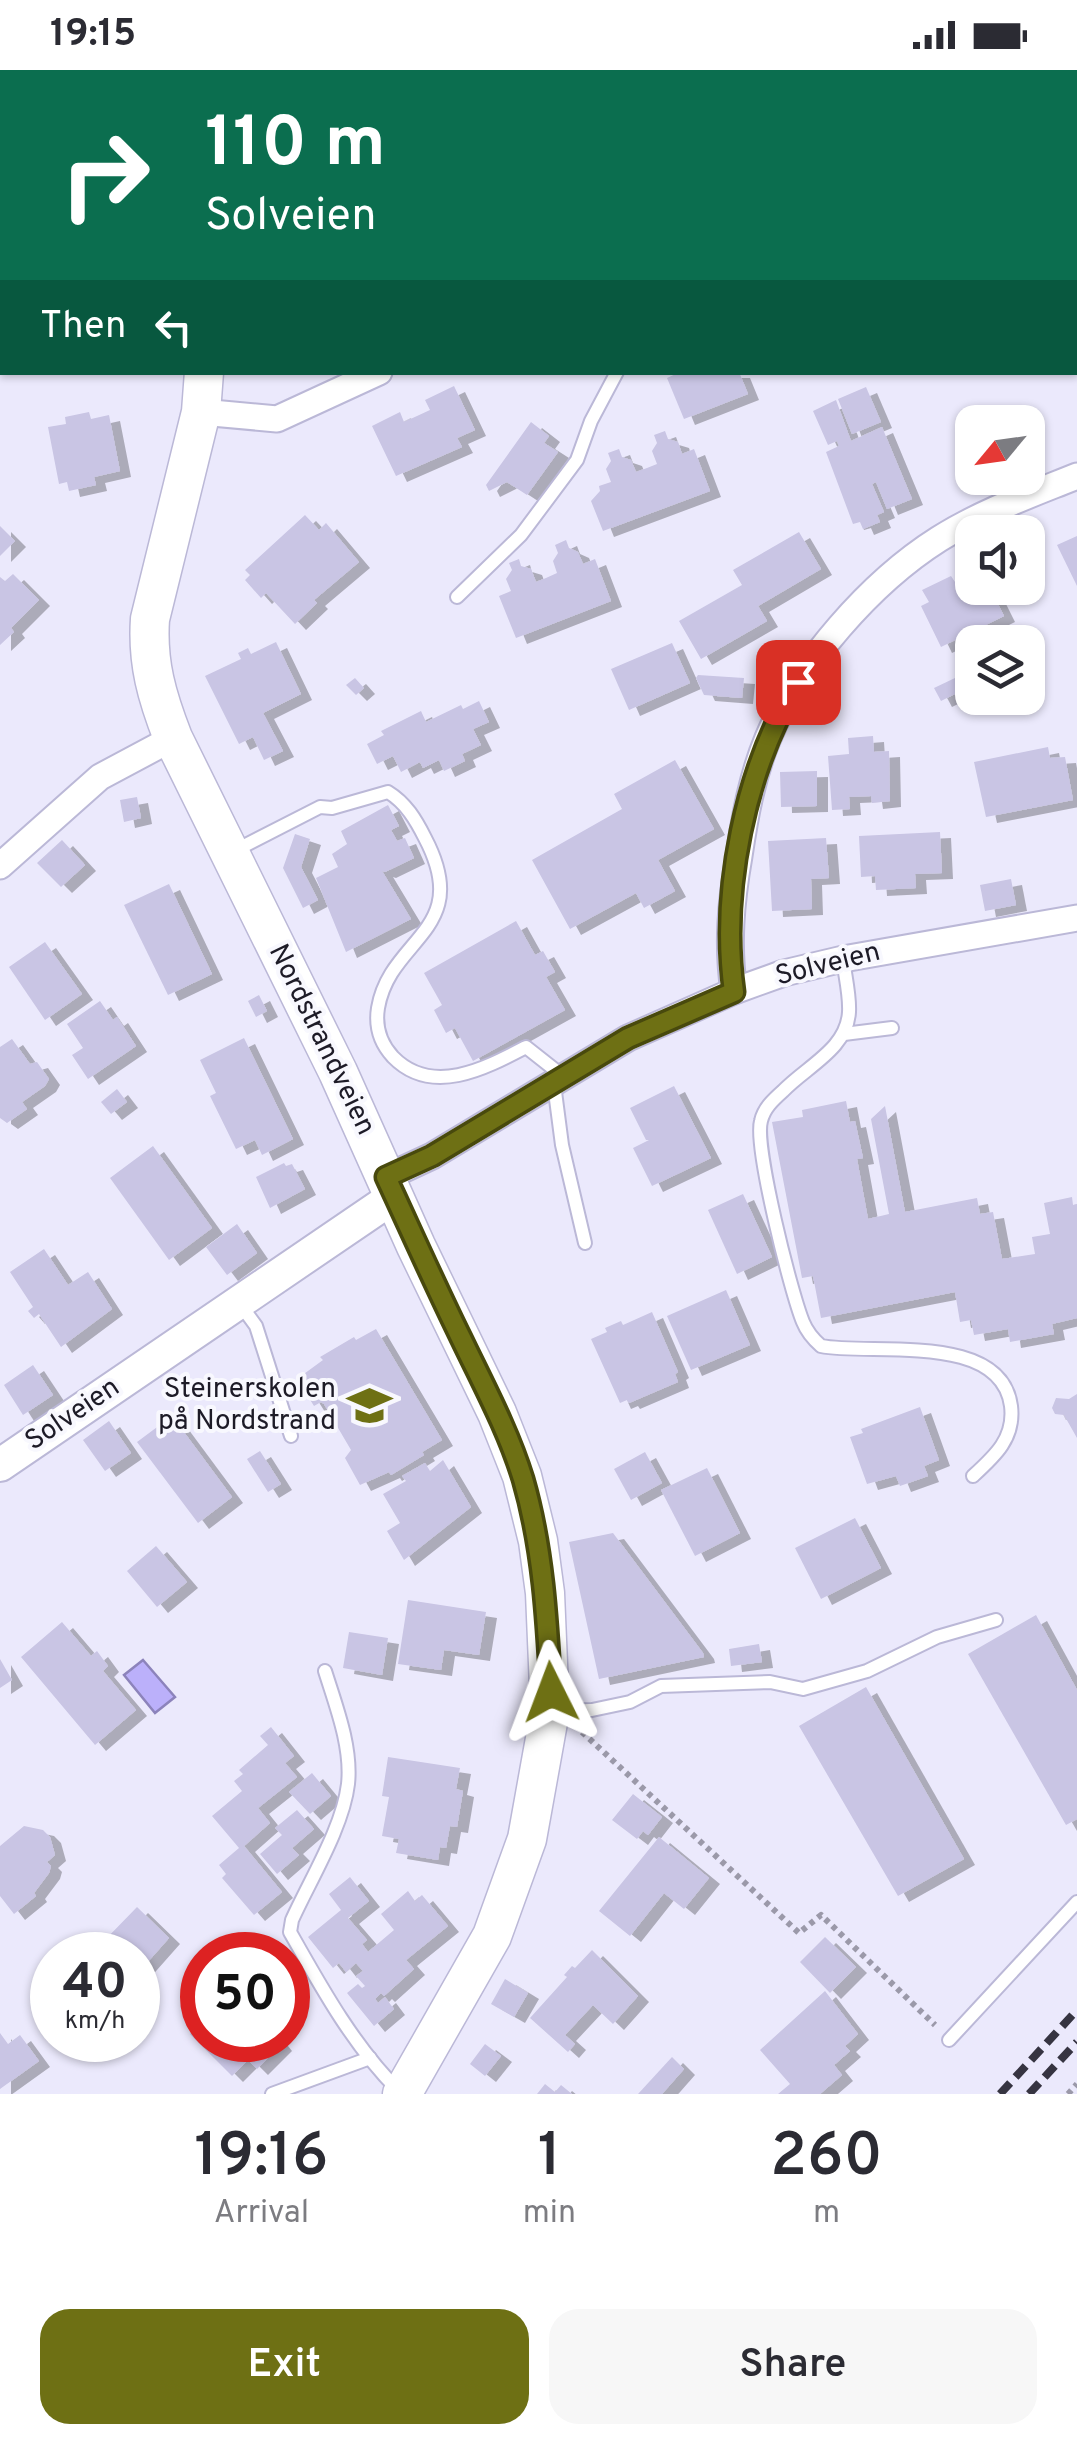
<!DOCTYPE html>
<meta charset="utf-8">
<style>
:root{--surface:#fff;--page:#f7f7f7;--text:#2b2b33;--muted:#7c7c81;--accent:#6e7014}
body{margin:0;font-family:Overpass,sans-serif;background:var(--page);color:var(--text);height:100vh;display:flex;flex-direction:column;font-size:38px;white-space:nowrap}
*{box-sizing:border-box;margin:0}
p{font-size:32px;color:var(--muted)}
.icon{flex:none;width:55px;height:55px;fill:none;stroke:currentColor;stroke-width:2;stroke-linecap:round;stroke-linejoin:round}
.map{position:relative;height:2024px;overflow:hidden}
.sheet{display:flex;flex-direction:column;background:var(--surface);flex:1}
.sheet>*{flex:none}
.banner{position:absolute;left:0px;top:0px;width:1078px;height:305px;box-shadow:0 2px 8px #0004;background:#0b6e4f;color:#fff;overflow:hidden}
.needle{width:65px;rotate:241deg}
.fabs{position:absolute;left:955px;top:335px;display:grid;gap:20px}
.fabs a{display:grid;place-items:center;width:90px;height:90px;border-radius:20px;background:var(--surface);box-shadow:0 2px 8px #0004;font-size:50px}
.speed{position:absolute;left:30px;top:1862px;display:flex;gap:20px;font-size:50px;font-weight:700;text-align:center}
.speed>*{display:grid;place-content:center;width:130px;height:130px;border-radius:50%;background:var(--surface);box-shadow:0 2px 8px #0004;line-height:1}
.speed small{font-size:25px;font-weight:400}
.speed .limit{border:15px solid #d22;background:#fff;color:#111}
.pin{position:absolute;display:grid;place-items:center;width:85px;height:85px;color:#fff;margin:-42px;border-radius:20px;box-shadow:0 5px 15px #0006}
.me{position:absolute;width:110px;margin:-55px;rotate:357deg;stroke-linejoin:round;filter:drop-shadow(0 0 8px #0008)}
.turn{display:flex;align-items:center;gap:35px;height:210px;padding:0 40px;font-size:45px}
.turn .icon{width:130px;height:130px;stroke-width:2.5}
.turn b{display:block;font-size:70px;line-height:85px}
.then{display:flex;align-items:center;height:95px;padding:0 40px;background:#0003;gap:20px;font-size:38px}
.eta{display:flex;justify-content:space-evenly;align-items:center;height:170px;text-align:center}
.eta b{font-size:60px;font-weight:600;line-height:70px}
.button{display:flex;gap:20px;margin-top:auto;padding:20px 40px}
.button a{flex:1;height:115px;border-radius:30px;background:var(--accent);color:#fff;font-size:40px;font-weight:600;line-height:115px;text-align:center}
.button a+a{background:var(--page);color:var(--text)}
.status{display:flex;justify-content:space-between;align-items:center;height:70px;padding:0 50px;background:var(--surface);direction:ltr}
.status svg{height:28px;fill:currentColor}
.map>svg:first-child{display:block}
</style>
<div class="status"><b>19:15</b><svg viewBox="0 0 49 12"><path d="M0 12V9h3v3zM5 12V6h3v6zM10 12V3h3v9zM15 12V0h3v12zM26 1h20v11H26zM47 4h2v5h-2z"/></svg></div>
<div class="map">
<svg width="1077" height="2024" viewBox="0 0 1077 2024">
<defs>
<filter id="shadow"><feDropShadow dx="11" dy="6" stdDeviation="0" flood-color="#0004"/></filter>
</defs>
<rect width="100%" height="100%" fill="#ebe9fc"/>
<!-- water -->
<path fill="#bbb0fa" stroke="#8c83bb" stroke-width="2.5" d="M 143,1590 L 175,1627 L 155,1643 L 124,1605 Z"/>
<!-- building -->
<g fill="#c9c5e4" filter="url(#shadow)">
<path d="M 680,302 L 739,302 L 748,324 L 684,349 L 667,308 Z"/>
<path d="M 454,316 L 475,360 L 457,368 L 462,377 L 396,406 L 372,356 L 400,342 L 404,352 L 430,340 L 425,330 Z"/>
<path d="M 866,317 L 881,352 L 852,364 L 838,329 Z"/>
<path d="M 836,330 L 851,371 L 882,357 L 912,429 L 887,439 L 876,412 L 872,414 L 884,442 L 877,445 L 880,452 L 863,459 L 860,452 L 853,454 L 826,382 L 839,376 L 837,371 L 828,375 L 813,341 Z"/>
<path d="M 89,342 L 91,349 L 109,345 L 120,401 L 94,407 L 96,415 L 69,421 L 67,412 L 59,414 L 48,357 L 66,354 L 65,347 Z"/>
<path d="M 531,352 L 549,366 L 544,373 L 558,382 L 527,425 L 507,412 L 489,421 L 486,415 Z"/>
<path d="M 665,361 L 668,369 L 678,372 L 682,384 L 694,379 L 710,421 L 603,461 L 591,431 L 600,421 L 599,416 L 611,412 L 606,399 L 611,391 L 608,383 L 619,379 L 622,387 L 631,390 L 636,402 L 647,398 L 657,394 L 652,381 L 657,373 L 654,365 Z"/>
<path d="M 305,445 L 319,460 L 326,453 L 359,492 L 314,530 L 317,533 L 295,554 L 266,523 L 261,528 L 245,510 L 250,505 L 245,500 Z"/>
<path d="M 0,456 L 15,471 L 0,486 Z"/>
<path d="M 799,462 L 821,499 L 758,536 L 767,551 L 701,589 L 679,551 L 742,515 L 733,500 Z"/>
<path d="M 1077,466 L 1077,516 L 1057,475 Z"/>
<path d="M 566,470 L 569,478 L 578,482 L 583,494 L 595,489 L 611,531 L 516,568 L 499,526 L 511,521 L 506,509 L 512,500 L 509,493 L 519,489 L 521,496 L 531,499 L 536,512 L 546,508 L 557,503 L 553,491 L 558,483 L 555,475 Z"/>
<path d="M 13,504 L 39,530 L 11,558 L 14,562 L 0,575 L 0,507 L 5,511 Z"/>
<path d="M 972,504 L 972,518 L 990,518 L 1004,546 L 941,577 L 921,536 L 929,532 L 922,520 L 951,506 L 955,512 Z"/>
<path d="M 276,572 L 301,624 L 263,643 L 283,681 L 264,690 L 253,667 L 239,674 L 205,606 L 241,589 L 238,583 L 248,578 L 251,584 Z"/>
<path d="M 672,573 L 690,613 L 629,640 L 611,599 Z"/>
<path d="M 698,605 L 744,608 L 742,628 L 704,625 L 696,608 Z"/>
<path d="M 355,608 L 364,618 L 356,625 L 346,615 Z"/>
<path d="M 955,608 L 961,621 L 941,631 L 934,618 Z"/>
<path d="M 479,631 L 489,652 L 473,659 L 481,675 L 462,684 L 465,691 L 444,701 L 439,690 L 423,698 L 420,692 L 401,702 L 393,686 L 377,694 L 367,674 L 384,665 L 381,661 L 421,641 L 426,652 L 461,635 L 463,639 Z"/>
<path d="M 873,666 L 874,682 L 889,681 L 890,731 L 872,733 L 871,726 L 849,727 L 850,739 L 832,740 L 828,686 L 849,684 L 848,668 Z"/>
<path d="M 1048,677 L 1050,688 L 1065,687 L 1073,730 L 986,747 L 974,692 Z"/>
<path d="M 675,690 L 714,759 L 658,790 L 675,821 L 644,838 L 636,823 L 570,859 L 532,790 L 622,739 L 614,724 Z"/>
<path d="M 817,701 L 817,736 L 781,737 L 780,702 Z"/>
<path d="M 137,727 L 141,748 L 124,752 L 120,730 Z"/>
<path d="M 388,735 L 399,756 L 391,760 L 397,771 L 405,768 L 414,788 L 385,802 L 382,801 L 411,849 L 346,882 L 316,808 L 338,797 L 332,784 L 347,774 L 341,761 Z"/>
<path d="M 940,762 L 942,803 L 915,804 L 916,818 L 876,820 L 875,806 L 861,807 L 859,766 Z"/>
<path d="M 295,764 L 310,769 L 301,797 L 318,830 L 303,838 L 283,798 Z"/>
<path d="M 826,768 L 829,808 L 811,809 L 812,839 L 772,841 L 768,771 Z"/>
<path d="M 62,770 L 85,795 L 61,817 L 37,793 Z"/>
<path d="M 1011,809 L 1016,835 L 985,841 L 980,815 Z"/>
<path d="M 169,814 L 212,904 L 168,925 L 124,835 Z"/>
<path d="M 516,851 L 535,885 L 543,881 L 555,902 L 546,907 L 565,940 L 473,991 L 455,958 L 446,963 L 434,940 L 442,935 L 424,903 Z"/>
<path d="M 45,872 L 82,924 L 45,950 L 9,897 Z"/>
<path d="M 259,925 L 267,941 L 256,947 L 248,931 Z"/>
<path d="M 100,931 L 113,950 L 117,947 L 136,976 L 88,1009 L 72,985 L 83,978 L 67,954 Z"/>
<path d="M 244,968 L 293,1069 L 262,1085 L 255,1070 L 236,1079 L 210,1026 L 216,1023 L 200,990 Z"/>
<path d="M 12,969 L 30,994 L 37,992 L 49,1009 L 45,1016 L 22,1032 L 27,1039 L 7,1053 L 0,1048 L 0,977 Z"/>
<path d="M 674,1016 L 711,1088 L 652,1116 L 633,1078 L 649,1070 L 646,1070 L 630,1038 Z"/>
<path d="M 117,1019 L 127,1032 L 111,1044 L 101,1032 Z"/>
<path d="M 846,1031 L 850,1052 L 855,1051 L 863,1088 L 857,1089 L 868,1149 L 889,1144 L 871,1049 L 885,1036 L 905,1142 L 977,1128 L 980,1144 L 993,1142 L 1002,1189 L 1035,1184 L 1032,1167 L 1050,1164 L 1044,1133 L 1072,1127 L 1073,1135 L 1077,1134 L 1077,1248 L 1052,1254 L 1054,1264 L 1010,1272 L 1008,1259 L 974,1265 L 971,1250 L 960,1252 L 955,1222 L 821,1248 L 813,1206 L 802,1208 L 772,1052 L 803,1047 L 802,1040 Z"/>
<path d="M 153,1076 L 212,1158 L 169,1190 L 110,1108 Z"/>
<path d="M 284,1093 L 286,1096 L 292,1094 L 305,1119 L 270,1138 L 256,1107 Z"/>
<path d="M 743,1124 L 772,1187 L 737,1204 L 708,1140 Z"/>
<path d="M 237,1154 L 257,1183 L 227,1205 L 206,1177 Z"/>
<path d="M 44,1179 L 68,1215 L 88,1202 L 112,1239 L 61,1277 L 39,1244 L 34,1248 L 28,1241 L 33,1237 L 10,1202 Z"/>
<path d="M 726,1220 L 750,1275 L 691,1300 L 667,1246 Z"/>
<path d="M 652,1242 L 678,1302 L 675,1304 L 678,1312 L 629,1333 L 627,1330 L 620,1333 L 591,1269 L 607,1262 L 605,1258 L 621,1251 L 623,1255 Z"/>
<path d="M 376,1259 L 442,1370 L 422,1382 L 424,1385 L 391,1405 L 389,1402 L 360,1415 L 345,1388 L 351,1380 L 324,1334 L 321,1332 L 314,1336 L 297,1309 L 323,1290 L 320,1287 L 354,1267 L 356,1270 Z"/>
<path d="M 33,1295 L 53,1325 L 23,1345 L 4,1315 Z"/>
<path d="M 1077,1324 L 1077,1368 L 1064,1345 L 1055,1344 L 1052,1338 L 1056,1328 L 1069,1329 Z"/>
<path d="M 920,1337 L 939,1390 L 924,1396 L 928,1406 L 900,1416 L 896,1406 L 867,1414 L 850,1367 L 863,1363 L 861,1359 Z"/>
<path d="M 172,1346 L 232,1427 L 198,1453 L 137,1372 Z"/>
<path d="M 109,1351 L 131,1383 L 105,1401 L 83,1370 Z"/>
<path d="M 260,1381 L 281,1414 L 268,1422 L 247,1389 Z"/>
<path d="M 645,1382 L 662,1413 L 631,1430 L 614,1399 Z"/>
<path d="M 443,1390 L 471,1437 L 404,1490 L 387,1461 L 400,1453 L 383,1424 L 406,1411 L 402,1406 L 425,1393 L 430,1401 Z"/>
<path d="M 707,1398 L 740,1463 L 695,1486 L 661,1420 Z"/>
<path d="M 855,1448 L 881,1498 L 821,1529 L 795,1478 Z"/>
<path d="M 613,1463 L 703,1583 L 704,1587 L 599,1609 L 569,1472 Z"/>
<path d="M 156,1476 L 187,1512 L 157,1537 L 127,1501 Z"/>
<path d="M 408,1530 L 486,1542 L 479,1585 L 444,1580 L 441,1600 L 398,1594 Z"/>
<path d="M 1036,1545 L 1077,1620 L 1077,1749 L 1066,1755 L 968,1584 Z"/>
<path d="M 62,1552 L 91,1586 L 97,1581 L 108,1596 L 103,1601 L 136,1640 L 95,1675 L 21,1587 Z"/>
<path d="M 349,1562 L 388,1568 L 382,1605 L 343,1598 Z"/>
<path d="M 759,1574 L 762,1592 L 731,1596 L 729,1579 Z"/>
<path d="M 0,1589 L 12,1610 L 0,1618 Z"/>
<path d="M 866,1617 L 964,1789 L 898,1826 L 799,1656 Z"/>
<path d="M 271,1657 L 294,1686 L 285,1693 L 297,1707 L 258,1738 L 270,1753 L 244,1776 L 282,1822 L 254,1845 L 222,1808 L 226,1804 L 219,1795 L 239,1778 L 212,1746 L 242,1721 L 234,1711 L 243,1704 L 239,1700 L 268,1675 L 260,1666 Z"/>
<path d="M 388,1687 L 460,1698 L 456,1719 L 463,1721 L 457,1757 L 450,1756 L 446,1778 L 440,1777 L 438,1790 L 396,1783 L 399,1769 L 382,1766 L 389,1727 L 382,1726 Z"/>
<path d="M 312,1703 L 331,1726 L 310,1744 L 289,1722 Z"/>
<path d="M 633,1724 L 662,1747 L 648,1765 L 643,1761 L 637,1769 L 612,1750 Z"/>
<path d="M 297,1740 L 314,1759 L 292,1778 L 299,1785 L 277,1804 L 260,1784 L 282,1765 L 275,1758 Z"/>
<path d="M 24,1756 L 43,1760 L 50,1767 L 55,1785 L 47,1792 L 51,1796 L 49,1803 L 34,1823 L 36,1826 L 14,1844 L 0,1826 L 0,1776 Z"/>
<path d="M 659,1767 L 709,1808 L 684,1839 L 664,1823 L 630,1866 L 599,1841 Z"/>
<path d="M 350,1807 L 369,1831 L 348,1848 L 367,1870 L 362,1874 L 368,1882 L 394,1860 L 381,1844 L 408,1821 L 415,1831 L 422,1825 L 448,1856 L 406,1890 L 414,1899 L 384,1926 L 381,1923 L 375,1929 L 378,1933 L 385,1927 L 394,1939 L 374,1956 L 347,1923 L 358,1914 L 362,1918 L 365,1916 L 356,1906 L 363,1901 L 356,1893 L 346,1902 L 339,1893 L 333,1898 L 308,1867 L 341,1840 L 329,1824 Z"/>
<path d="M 137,1837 L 169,1868 L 138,1903 L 138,1885 L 97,1885 L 106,1875 L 103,1872 Z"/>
<path d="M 232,1865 L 250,1885 L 222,1885 L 217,1879 Z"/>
<path d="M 825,1867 L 856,1897 L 830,1923 L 800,1892 Z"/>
<path d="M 592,1880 L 638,1926 L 613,1954 L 593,1935 L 565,1965 L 575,1974 L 568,1982 L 530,1948 L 567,1907 L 564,1905 L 572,1896 L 575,1898 Z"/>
<path d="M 505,1909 L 528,1923 L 514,1947 L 491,1934 Z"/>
<path d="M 825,1921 L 858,1964 L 845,1976 L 850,1981 L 834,1995 L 842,2005 L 820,2024 L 778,2024 L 790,2014 L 760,1980 Z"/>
<path d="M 202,1952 L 202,1970 L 277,1970 L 281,1975 L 257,1999 L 248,1990 L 232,2006 L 190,1964 Z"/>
<path d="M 0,1963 L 8,1974 L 20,1965 L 39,1991 L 0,2019 Z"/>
<path d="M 485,1974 L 501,1986 L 485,2006 L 470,1994 Z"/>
<path d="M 672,1987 L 684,1999 L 662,2024 L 638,2024 Z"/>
<path d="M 545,2014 L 555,2022 L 561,2015 L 572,2024 L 537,2024 Z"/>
</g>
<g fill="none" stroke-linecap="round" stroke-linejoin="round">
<defs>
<g id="service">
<path d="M 0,95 L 2,94"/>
<path d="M 457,527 L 521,465 L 577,390 L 591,351 L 617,302"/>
<path d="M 232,782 L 320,737 L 332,738 L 388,722 C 406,733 416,750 425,768 C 474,861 390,867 378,938 C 375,957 380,973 393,987 C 432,1027 486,998 526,977 L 564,1007"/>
<path d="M 843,889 C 845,906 850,925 849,942 C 847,979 807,996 783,1021 C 773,1030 764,1038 761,1051 C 754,1076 791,1223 803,1252 C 807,1262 813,1269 821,1276 C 872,1286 1001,1261 1011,1336 C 1015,1368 995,1386 973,1406"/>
<path d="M 844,964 L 892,958"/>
<path d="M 554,1014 L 562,1075 L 585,1173"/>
<path d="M 240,1234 L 256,1256 L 291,1366"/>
<path d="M 325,1601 C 336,1636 352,1677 348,1714 C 343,1757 310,1810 292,1850 L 290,1862 C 321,1917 354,1977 400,2022"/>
<path d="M 553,1641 L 592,1640 L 630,1632 L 661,1616 L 770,1612 L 803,1619 L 867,1601 L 937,1567 L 996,1550"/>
<path d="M 949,1970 L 1077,1832"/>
<path d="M 272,2024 L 370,1988"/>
</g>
<g id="minor">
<path d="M 995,2 L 999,0"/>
<path d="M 201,342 L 277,349 L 379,302"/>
<path d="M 0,796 L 100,707 L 173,668"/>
<path d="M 734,921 C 727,875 731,832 739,786 C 745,746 752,706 768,668 C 799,594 871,512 939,469 C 982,442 1030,425 1077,406"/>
<path d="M 387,1107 L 432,1086 L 628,968 L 734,921 L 784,903 L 843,889 L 1077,848"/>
</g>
<path id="tertiary" d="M 0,1395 L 395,1126"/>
<g id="secondary">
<path d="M 156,0 L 157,2"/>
<path d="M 204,302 L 201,342 L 150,549 C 147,593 157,627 173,668 L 338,1002 L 416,1176 L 497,1343 L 522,1406 L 538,1471 L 545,1523 L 550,1641 L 527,1769 L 492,1866 L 402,2024"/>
</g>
</defs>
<!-- service casing -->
<use href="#service" stroke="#bbb8d7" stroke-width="16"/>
<!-- minor casing -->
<use href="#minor" stroke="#bbb8d7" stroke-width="29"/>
<!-- tertiary casing -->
<use href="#tertiary" stroke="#bbb8d7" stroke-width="36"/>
<!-- secondary casing -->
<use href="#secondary" stroke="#bbb8d7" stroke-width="41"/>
<!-- path -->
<g stroke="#9b99a9" stroke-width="6" stroke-dasharray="5 5" stroke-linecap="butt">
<path d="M 301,0 L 301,2"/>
<path d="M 378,0 L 381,0"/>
<path d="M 477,0 L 478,2"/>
<path d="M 574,0 L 575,2"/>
<path d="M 582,1662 L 799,1863 L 821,1845 L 935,1955"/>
<path d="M 1068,2024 L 1077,2014"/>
</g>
<!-- service -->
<use href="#service" stroke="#fff" stroke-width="12"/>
<!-- minor -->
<use href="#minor" stroke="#fff" stroke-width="25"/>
<!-- tertiary -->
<use href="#tertiary" stroke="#fff" stroke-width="32"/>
<!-- secondary -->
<use href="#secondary" stroke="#fff" stroke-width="38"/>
<!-- rail -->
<g stroke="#363441" stroke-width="8" stroke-dasharray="15 8" stroke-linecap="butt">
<path d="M 1000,2024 L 1077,1940"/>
<path d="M 1029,2024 L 1077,1972"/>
</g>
</g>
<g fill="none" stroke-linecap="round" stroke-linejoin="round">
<defs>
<path id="route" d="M 551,1622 C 547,1549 543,1478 523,1409 C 508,1360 483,1314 461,1268 C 435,1215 411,1161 386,1107 L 432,1086 L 628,968 L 734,922 C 720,821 745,699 798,612"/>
</defs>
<!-- route casing -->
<use href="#route" stroke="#48490d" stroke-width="25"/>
<!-- route -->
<use href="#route" stroke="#6e7014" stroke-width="18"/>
</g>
<!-- icons -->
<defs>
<symbol id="school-bare" viewBox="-9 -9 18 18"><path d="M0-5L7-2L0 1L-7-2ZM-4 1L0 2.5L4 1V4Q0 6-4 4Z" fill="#6e7014" stroke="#f8f8fe" stroke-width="2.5" paint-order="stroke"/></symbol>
</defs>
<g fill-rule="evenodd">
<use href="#school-bare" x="338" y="1304" width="63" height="63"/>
</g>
<g text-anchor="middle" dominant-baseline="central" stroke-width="8" stroke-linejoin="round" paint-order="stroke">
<!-- street labels -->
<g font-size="28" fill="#1d1b27" stroke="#f8f8fe">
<text transform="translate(828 895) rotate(-14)">Solveien</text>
<text transform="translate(321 970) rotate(64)">Nordstrandveien</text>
<text transform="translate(73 1345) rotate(-34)">Solveien</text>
</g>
<!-- poi labels -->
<g font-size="28" fill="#1d1b27" stroke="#f8f8fe" text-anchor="end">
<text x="336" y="1320">Steinerskolen<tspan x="336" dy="32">på Nordstrand</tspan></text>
</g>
</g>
</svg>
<div class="fabs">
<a><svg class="needle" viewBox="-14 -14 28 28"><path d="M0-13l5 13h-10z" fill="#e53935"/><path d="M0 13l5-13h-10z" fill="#7c7c81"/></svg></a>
<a><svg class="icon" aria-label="sound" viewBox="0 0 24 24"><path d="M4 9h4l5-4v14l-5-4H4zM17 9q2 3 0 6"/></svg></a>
<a><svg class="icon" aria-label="layers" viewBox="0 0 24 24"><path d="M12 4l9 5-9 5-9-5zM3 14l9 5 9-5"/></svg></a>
</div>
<div class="speed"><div>40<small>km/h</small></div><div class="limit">50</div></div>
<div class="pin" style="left:798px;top:612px;background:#d93025"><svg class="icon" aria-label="arrive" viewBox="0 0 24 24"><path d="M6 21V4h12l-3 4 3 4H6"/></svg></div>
<svg class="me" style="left:551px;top:1622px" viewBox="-20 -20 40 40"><path d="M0-17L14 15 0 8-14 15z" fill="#6e7014" stroke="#fff" stroke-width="4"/></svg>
<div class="banner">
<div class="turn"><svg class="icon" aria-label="right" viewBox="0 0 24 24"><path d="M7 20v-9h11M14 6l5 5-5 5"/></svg><div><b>110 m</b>Solveien</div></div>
<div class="then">Then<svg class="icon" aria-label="left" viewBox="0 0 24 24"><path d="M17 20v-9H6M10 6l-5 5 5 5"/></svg></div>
</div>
</div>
<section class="sheet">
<div class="eta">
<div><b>19:16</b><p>Arrival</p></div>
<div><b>1</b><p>min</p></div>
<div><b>260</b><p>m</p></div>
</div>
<div class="button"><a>Exit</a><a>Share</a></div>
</section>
